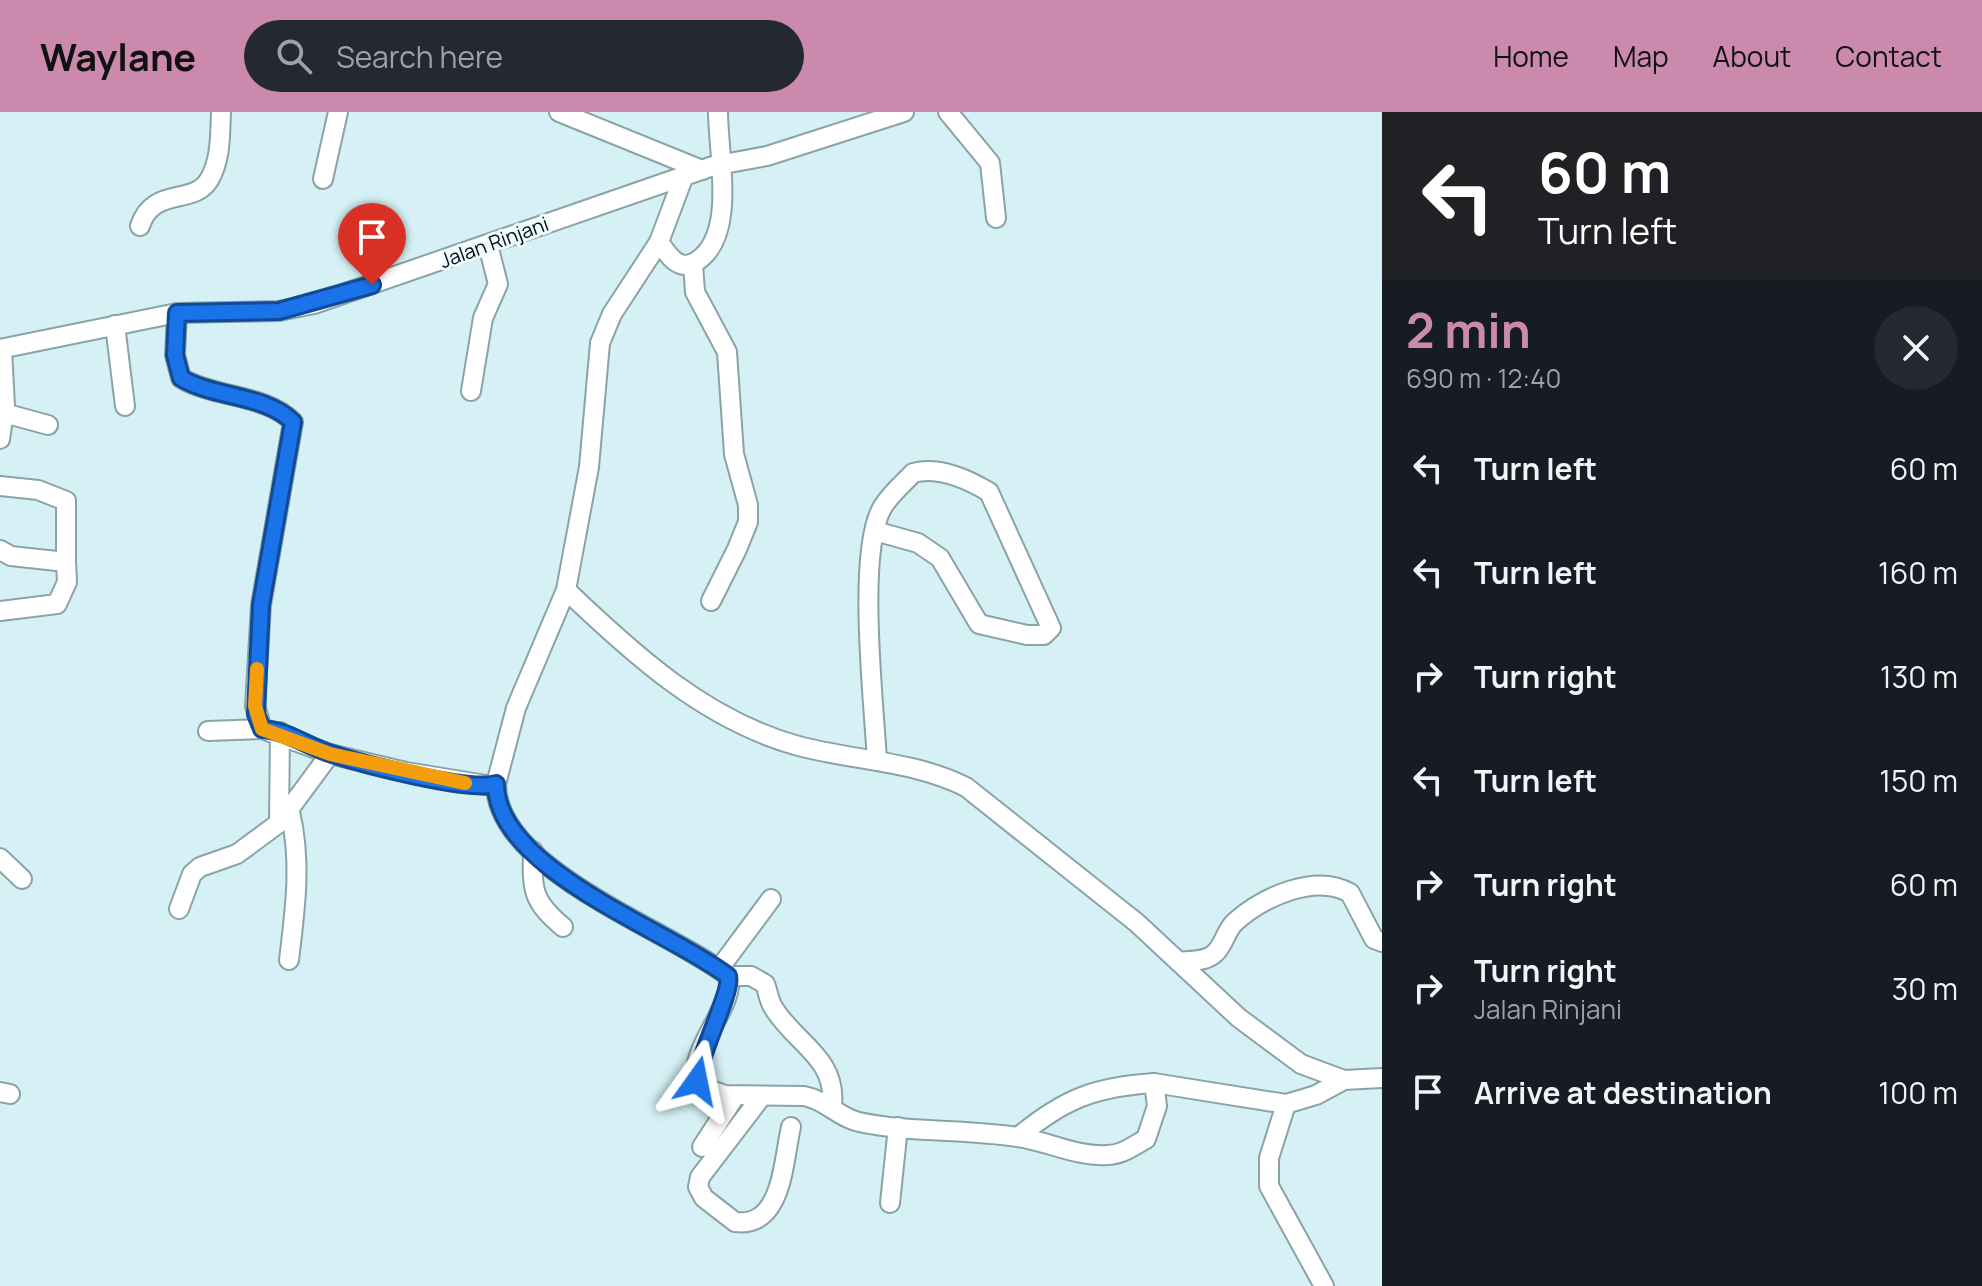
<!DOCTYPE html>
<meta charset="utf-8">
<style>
:root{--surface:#171b24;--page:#242831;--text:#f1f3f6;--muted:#9ea1a6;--accent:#cb89ad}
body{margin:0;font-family:Manrope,sans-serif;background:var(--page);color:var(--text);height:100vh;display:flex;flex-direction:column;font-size:30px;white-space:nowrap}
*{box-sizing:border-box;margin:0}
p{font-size:26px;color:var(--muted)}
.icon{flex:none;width:44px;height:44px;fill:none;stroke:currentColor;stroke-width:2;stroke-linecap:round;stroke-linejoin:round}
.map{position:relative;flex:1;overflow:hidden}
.side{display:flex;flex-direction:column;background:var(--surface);width:600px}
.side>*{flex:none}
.guide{background:#202124;color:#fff;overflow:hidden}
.pin{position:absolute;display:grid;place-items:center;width:68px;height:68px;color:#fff;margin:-82px -34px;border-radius:50% 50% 50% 0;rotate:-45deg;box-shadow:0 0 8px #0007}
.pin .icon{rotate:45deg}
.me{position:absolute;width:88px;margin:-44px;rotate:12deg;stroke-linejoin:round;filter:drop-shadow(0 0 6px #0008)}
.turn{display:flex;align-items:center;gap:28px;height:168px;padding:0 24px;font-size:36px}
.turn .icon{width:104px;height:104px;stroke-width:2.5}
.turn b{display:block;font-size:56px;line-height:68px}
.round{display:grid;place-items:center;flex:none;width:84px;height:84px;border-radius:42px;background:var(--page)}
.head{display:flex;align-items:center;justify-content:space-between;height:136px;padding:0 24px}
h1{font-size:48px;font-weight:700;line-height:60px;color:var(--accent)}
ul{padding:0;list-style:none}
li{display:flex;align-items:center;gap:24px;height:104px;padding:0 24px}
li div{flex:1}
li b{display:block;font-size:30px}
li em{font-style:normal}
header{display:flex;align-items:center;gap:48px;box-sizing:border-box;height:112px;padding:0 40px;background:var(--accent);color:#111}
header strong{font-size:38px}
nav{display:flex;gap:44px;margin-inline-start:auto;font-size:28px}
.search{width:560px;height:72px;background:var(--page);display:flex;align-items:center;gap:20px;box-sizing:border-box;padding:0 28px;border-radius:44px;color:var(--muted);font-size:30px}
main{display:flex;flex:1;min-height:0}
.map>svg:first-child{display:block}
</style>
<header>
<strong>Waylane</strong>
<div class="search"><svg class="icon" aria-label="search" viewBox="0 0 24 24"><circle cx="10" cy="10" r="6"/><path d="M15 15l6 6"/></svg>Search here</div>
<nav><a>Home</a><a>Map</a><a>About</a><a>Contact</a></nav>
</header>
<main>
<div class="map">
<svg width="1382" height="1174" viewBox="0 0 1382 1174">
<rect width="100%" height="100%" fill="#d6f1f5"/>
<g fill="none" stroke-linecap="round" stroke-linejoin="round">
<defs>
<g id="minor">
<path d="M 559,0 L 702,58"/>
<path d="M 948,0 L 990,51 L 996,106"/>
<path d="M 323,67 L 338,0"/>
<path d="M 140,114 C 153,74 193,94 209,68 C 221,48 220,23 221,0"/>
<path d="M 659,130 C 668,143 679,161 697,149 C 737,123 718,42 718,0"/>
<path d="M 693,152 L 695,180 L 727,240 L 734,342 L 748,393 L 748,410 L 737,437 L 711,489"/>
<path d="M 177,201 L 175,243 L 181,266 C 214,286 266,282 293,310 L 261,493 L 255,594 L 262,617 L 330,642 L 406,660 L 492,674 L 496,672 L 516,596 L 566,478 L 589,355 L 600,231 L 612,202 L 659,130 L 683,66"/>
<path d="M 115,213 L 125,294"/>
<path d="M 0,237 L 177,201 L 279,199 L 314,192 L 713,54 L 767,44 L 904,0"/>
<path d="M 471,279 L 483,206 L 498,172 L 488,133"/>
<path d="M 4,301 L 48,313"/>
<path d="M 0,327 L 5,294 L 2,237"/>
<path d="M 0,374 L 38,378 L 66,389 L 66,450"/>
<path d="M 875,419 L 918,431 L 940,446 L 979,512 L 1027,523 L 1044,523 L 1051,516 L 989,380 C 967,367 939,354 913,361 C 903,372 888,384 881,398 C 857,445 874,592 877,649"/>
<path d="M 0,438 L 11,444 L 66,450 L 67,470 L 57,492 L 0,499"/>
<path d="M 566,478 C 633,542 704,607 795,633 C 852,649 912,648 966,675 L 1137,811 L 1239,906 L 1301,952 L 1344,968 L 1382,966"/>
<path d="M 208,619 L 262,617"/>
<path d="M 496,672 C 496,758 670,818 728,864 C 738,893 681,943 700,974 L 725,983 L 804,984 C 826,988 839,1006 859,1010 C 911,1021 965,1017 1017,1025 C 1048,1029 1076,1045 1107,1043 C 1122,1043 1133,1034 1146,1027 L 1157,994 L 1154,971 L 1286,992 L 1316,983 L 1344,968"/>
<path d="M 279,711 L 280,620"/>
<path d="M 533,739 C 532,778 532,789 563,815"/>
<path d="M 0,746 L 22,767"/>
<path d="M 179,797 L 192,762 L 200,755 L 237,742 L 279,711 L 330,642"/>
<path d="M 289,848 C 295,798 302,750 290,700"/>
<path d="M 1179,850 C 1192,848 1206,850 1215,841 C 1224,833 1226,818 1235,810 C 1263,785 1315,761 1350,781 L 1374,827 L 1382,830"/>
<path d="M 719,857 L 771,787"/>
<path d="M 728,864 L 751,864 L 765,872 C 768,879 769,889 773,895 C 795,932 837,945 832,994"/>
<path d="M 0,980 L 10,982"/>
<path d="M 762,984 L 700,1065 L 698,1075 L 704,1086 L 735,1110 C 783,1116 783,1049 791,1015"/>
<path d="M 1286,992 L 1269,1046 L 1269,1074 L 1324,1174"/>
<path d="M 1018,1025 C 1064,987 1094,975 1154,971"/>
<path d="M 702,1035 L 735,984"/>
<path d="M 890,1091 L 898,1015"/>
</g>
</defs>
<!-- minor casing -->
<use href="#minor" stroke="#8aa3a7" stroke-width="22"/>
<!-- minor -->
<use href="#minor" stroke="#fff" stroke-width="18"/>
</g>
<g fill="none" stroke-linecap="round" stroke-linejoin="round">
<defs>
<path id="route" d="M 372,173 L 279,199 L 177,201 L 175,243 L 181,266 C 214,286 265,282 293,310 L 261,493 L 256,602 L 262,617 C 287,618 308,635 332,642 C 363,652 468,680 496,672 C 496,758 670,819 728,864 C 733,879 699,941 697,969"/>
</defs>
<!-- route casing -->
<use href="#route" stroke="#114b97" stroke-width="20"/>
<!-- route -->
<use href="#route" stroke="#1a73e8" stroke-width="14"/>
<!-- slow -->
<path stroke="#f59e0b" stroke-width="14" d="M 257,557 L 255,594 L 262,617 L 330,642 L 465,671"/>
</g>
<g text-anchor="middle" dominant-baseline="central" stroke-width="6" stroke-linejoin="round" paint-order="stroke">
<!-- street labels -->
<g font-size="20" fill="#060f10" stroke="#ecfcfe">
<text transform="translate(494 130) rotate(-20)">Jalan Rinjani</text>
</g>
</g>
</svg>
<div class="pin" style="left:372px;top:173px;background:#d93025"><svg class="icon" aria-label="arrive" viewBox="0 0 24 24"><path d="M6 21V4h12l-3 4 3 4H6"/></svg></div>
<svg class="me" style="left:697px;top:969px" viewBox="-20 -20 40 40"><path d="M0-17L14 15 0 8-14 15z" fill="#1a73e8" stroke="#fff" stroke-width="4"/></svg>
</div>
<section class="side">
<div class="guide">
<div class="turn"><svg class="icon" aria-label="left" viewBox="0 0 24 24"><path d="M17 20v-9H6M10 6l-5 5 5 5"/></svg><div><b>60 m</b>Turn left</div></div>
</div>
<div class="head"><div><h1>2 min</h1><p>690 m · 12:40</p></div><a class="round"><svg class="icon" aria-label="close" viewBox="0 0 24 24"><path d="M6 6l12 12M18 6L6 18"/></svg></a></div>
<ul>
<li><svg class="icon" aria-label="left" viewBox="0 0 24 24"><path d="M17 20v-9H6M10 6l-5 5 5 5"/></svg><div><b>Turn left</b></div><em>60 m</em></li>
<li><svg class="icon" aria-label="left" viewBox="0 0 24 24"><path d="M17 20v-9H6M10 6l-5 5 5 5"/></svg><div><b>Turn left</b></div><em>160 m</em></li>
<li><svg class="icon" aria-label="right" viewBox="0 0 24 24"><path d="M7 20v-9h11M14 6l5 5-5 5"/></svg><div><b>Turn right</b></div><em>130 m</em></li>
<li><svg class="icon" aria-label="left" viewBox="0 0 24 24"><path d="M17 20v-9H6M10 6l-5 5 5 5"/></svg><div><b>Turn left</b></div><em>150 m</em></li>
<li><svg class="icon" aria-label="right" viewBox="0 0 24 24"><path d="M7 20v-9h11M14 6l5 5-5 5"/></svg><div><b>Turn right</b></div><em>60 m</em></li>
<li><svg class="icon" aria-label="right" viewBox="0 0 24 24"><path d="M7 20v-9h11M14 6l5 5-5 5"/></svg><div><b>Turn right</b><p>Jalan Rinjani</p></div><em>30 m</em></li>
<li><svg class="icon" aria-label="arrive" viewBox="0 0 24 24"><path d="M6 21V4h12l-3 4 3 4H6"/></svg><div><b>Arrive at destination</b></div><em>100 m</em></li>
</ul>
</section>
</main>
